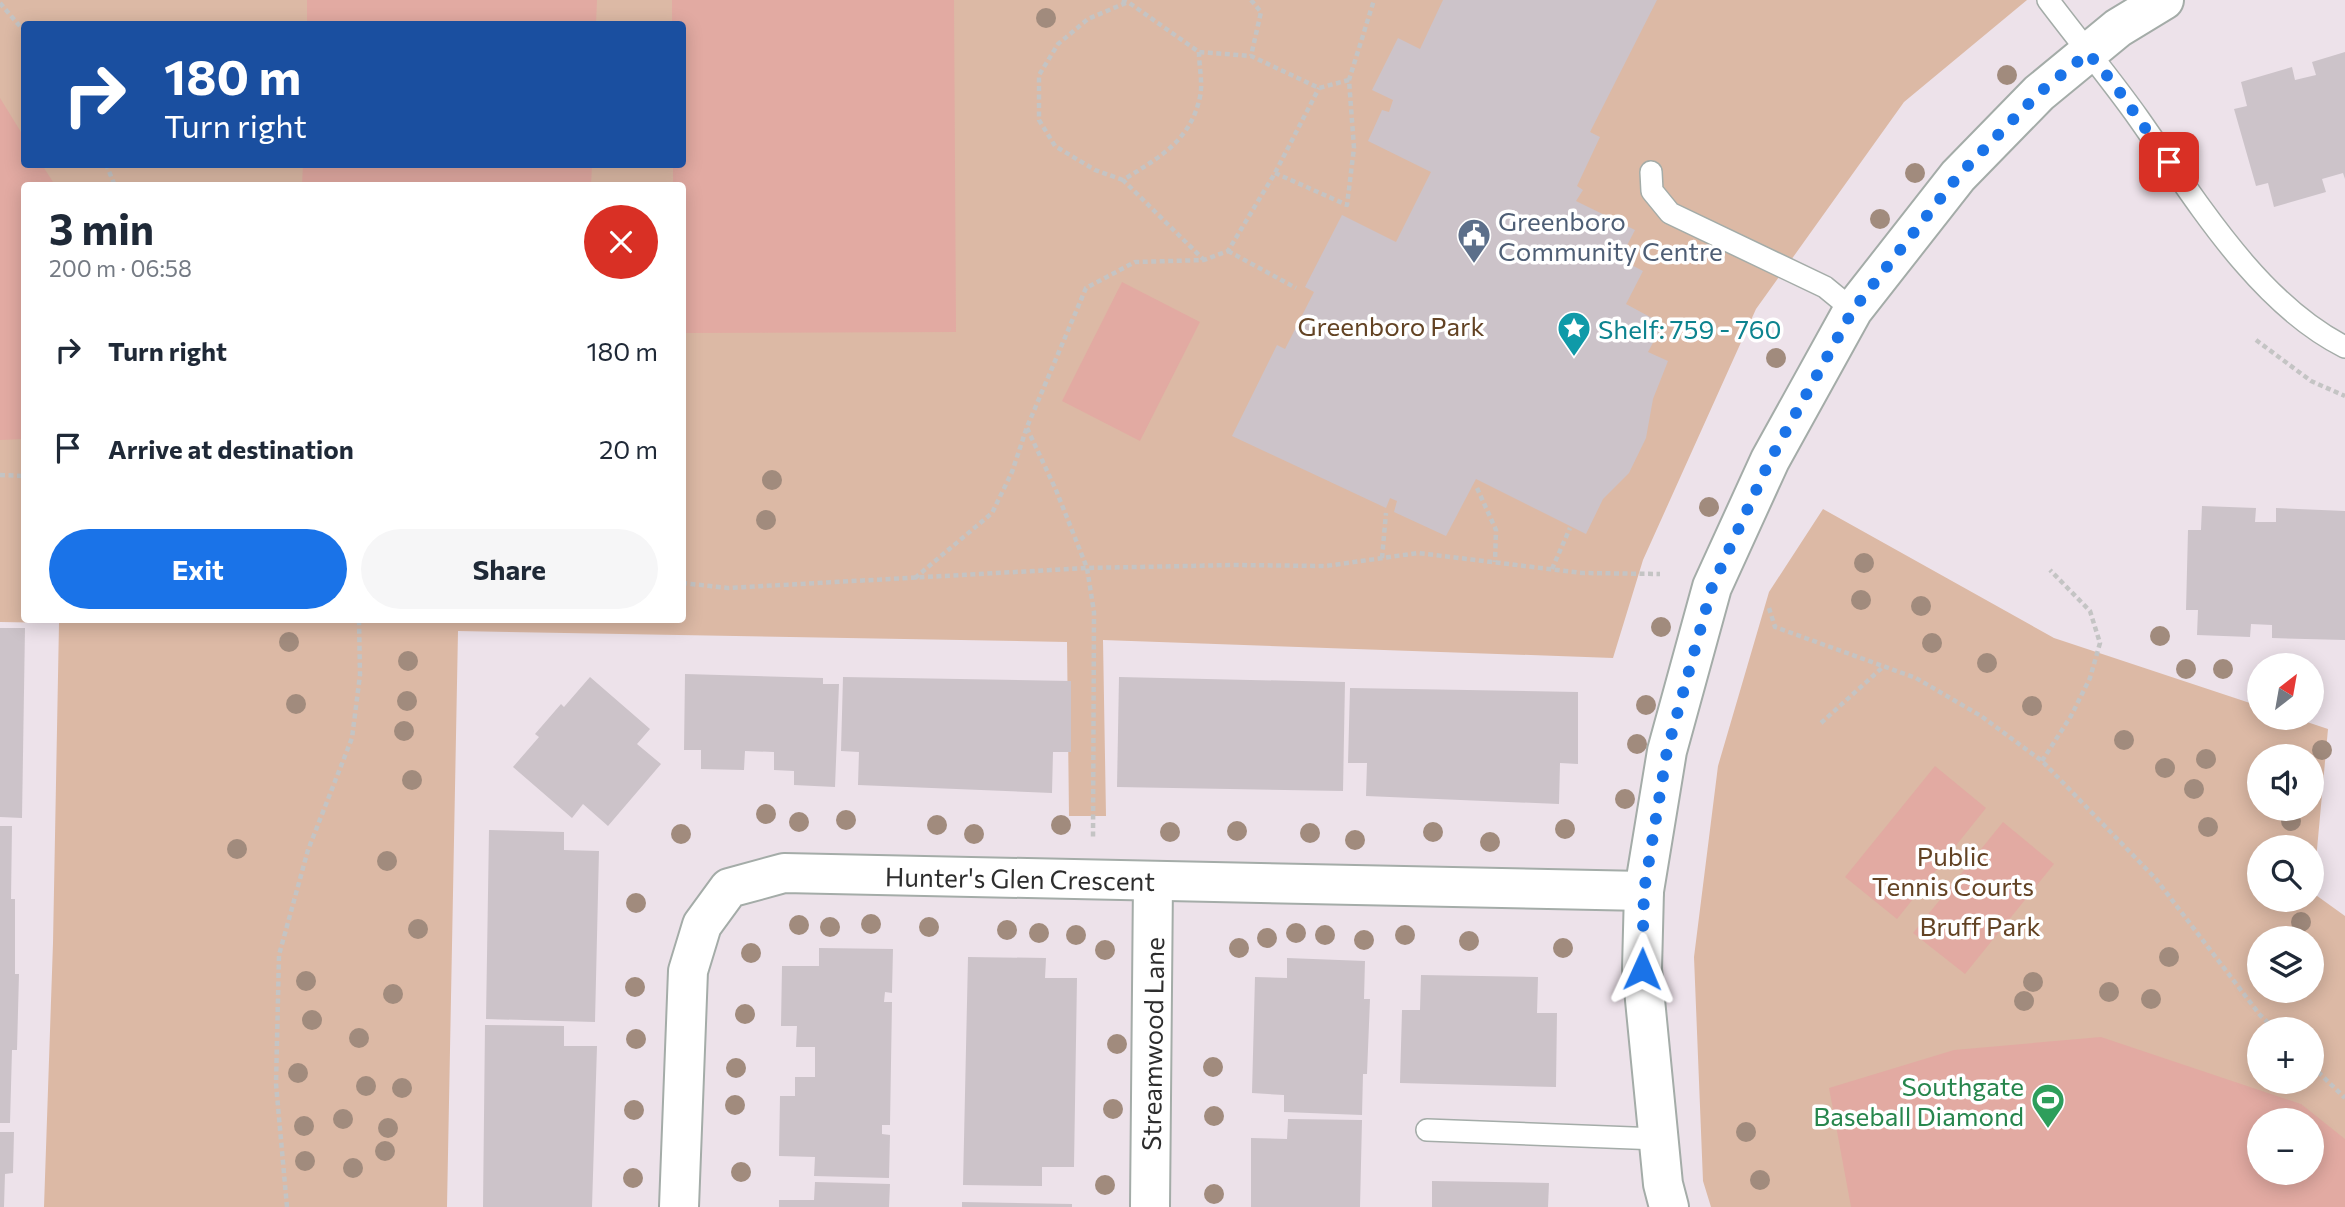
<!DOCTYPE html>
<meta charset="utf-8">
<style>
:root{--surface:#fff;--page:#f6f6f7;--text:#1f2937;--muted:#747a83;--accent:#1a73e8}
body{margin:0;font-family:Commissioner,sans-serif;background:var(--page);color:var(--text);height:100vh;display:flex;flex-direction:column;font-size:26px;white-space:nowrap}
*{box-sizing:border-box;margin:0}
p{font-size:23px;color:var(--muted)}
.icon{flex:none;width:38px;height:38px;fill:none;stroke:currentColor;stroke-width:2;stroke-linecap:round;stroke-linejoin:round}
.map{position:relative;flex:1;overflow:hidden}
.drawer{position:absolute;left:21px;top:182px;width:665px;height:441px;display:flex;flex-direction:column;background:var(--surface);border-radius:7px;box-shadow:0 4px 18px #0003}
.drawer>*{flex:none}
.guide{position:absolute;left:21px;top:21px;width:665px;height:147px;border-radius:7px;box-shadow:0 4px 18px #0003;background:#1a4fa0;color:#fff;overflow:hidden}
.needle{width:46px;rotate:31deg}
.controls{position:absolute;left:2247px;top:653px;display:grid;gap:14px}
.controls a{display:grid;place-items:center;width:77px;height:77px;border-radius:50%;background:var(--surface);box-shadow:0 4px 18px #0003;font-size:35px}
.pin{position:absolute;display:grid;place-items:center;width:60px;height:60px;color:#fff;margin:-30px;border-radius:14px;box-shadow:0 4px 10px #0006}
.me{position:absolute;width:77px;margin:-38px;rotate:1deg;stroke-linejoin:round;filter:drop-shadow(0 0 5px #0008)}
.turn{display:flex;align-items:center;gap:24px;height:147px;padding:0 28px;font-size:32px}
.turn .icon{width:91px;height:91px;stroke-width:2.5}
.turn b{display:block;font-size:49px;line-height:60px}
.round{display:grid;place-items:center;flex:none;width:74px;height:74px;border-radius:37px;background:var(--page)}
.summary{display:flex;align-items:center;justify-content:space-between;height:119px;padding:0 28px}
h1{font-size:42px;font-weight:700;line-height:52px}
.button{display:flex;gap:14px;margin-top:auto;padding:14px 28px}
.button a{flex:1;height:80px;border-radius:42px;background:var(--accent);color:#fff;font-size:28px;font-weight:700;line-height:80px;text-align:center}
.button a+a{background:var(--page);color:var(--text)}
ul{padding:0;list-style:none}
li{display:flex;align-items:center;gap:21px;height:98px;padding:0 28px}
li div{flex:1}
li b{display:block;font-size:26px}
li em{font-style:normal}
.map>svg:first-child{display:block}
</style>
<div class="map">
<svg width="2345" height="1207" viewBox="0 0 2345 1207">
<rect width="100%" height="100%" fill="#ede2ea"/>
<!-- green -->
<g fill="#dcb9a5" fill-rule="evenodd">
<path d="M 0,0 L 2027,0 L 1904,102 L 1756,309 L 1643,560 L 1613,658 L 1103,640 L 1106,816 L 1069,816 L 1067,642 L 458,631 L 447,1207 L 44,1207 L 53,943 L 59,623 L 0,622 ZM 24,24 L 682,24 L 682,164 L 24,164 ZM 24,186 L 682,186 L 682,620 L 24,620 Z"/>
<path d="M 1823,509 L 2054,638 L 2259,706 L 2259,718 L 2295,718 L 2328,729 L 2313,893 L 2345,916 L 2345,1207 L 1711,1207 L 1703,1181 L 1694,957 L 1718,766 L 1769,592 ZM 2259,756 L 2312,756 L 2312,808 L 2259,808 ZM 2259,847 L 2312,847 L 2312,900 L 2259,900 ZM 2259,938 L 2312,938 L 2312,990 L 2259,990 ZM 2259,1029 L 2312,1029 L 2312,1082 L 2259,1082 ZM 2259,1120 L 2312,1120 L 2312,1172 L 2259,1172 Z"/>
</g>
<!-- pitch -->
<g fill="#e2aaa2" fill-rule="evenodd">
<path d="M 307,0 L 597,0 L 596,24 L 307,24 Z"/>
<path d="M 672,0 L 954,0 L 956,332 L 683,333 L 682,186 L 673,185 L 673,165 L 682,164 L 682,24 L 672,24 Z"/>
<path d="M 0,98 L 24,137 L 24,164 L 42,165 L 55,185 L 24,186 L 24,439 L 0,440 Z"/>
<path d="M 303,165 L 592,165 L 591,185 L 302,185 Z"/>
<path d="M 1122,282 L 1200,322 L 1140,441 L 1062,401 Z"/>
<path d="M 1935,766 L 1986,808 L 1897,919 L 1845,877 Z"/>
<path d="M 2003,822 L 2054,864 L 1965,974 L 1913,933 Z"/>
<path d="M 2101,1037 L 2301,1104 L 2345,1139 L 2345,1207 L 1851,1207 L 1829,1088 L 1954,1050 ZM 2312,1120 L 2312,1172 L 2259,1172 L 2259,1120 Z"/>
</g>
<!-- building -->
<g fill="#ccc3c9">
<path d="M 1443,0 L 1657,0 L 1590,132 L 1600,137 L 1577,186 L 1583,190 L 1576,201 L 1635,230 L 1620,259 L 1643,271 L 1626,304 L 1663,324 L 1648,352 L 1668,361 L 1653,399 L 1646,438 L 1629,473 L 1603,499 L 1586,534 L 1476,479 L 1446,536 L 1394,512 L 1397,501 L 1390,498 L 1386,508 L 1232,436 L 1277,345 L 1285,349 L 1314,292 L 1305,287 L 1342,215 L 1396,242 L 1431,172 L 1368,141 L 1382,110 L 1389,112 L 1393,100 L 1372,90 L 1398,38 L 1420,49 Z"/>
<path d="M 2345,52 L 2345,179 L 2343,173 L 2322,179 L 2326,192 L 2274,207 L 2268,183 L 2256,186 L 2234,109 L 2247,106 L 2241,82 L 2292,67 L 2295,80 L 2316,75 L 2312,62 Z"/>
<path d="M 2202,506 L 2256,508 L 2255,522 L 2276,522 L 2276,508 L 2345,511 L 2345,640 L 2272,638 L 2272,625 L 2251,624 L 2250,637 L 2197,635 L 2198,610 L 2186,610 L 2188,530 L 2201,530 Z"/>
<path d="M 0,628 L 25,628 L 22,818 L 0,817 Z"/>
<path d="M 685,674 L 823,678 L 823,684 L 839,684 L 835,787 L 794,785 L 794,771 L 774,770 L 774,752 L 745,751 L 744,770 L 701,769 L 701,750 L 684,750 Z"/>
<path d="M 590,677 L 650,729 L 637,744 L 661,764 L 608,826 L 583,804 L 572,818 L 513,767 L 539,737 L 535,734 L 561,704 L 564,707 Z"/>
<path d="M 843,677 L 1071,681 L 1071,752 L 1053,752 L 1052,793 L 858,785 L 859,752 L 841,751 Z"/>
<path d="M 1119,677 L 1345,682 L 1343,791 L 1117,787 Z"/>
<path d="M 1350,688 L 1578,692 L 1578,764 L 1560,763 L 1559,804 L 1366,796 L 1367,763 L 1348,763 Z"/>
<path d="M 0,826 L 12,826 L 11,899 L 15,899 L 15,974 L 19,974 L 17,1050 L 12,1050 L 10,1123 L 0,1123 Z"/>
<path d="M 489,830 L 564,832 L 564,850 L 599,851 L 595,1022 L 486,1019 Z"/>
<path d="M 819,948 L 893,949 L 892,993 L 885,992 L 884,1002 L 892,1002 L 890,1125 L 882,1125 L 882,1134 L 890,1135 L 889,1178 L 814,1176 L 815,1157 L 779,1156 L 780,1096 L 795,1096 L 795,1077 L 815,1077 L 815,1047 L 796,1047 L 797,1026 L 781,1026 L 782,966 L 819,966 Z"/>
<path d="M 968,957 L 1046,958 L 1045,978 L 1077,978 L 1074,1167 L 1042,1167 L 1042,1186 L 963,1185 Z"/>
<path d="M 1287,958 L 1365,961 L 1364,999 L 1370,999 L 1367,1074 L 1363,1074 L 1362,1115 L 1284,1112 L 1284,1095 L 1252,1093 L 1255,977 L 1287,978 Z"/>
<path d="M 1421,975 L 1538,977 L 1537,1013 L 1557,1013 L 1556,1087 L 1400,1083 L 1402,1010 L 1420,1010 Z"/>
<path d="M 485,1025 L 564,1026 L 564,1046 L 597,1046 L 592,1207 L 483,1207 Z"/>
<path d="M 1288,1119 L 1362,1120 L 1360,1207 L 1251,1207 L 1251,1138 L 1287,1139 Z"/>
<path d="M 0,1132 L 14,1132 L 13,1173 L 5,1174 L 4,1207 L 0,1207 Z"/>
<path d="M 1432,1181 L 1549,1183 L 1548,1207 L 1432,1207 Z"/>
<path d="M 815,1182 L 890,1184 L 889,1207 L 779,1207 L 779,1200 L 814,1200 Z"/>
<path d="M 962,1202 L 1072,1204 L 1072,1207 L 962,1207 Z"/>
</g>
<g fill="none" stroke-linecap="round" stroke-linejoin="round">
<defs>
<g id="service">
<path d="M 2048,0 C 2078,40 2110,78 2139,119 C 2194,197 2257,303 2345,347"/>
<path d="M 1651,172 L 1652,191 L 1670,213 L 1825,287 L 1853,310"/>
<path d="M 1427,1130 L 1658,1139"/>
</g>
<g id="minor">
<path d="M 679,1207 L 688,971 L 702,925 L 729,888 L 784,873 L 1644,891"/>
<path d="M 1150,1207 L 1153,881"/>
</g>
<path id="tertiary" d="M 1669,1207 L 1663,1184 L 1642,969 L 1644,891 L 1667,751 L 1712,587 L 1770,460 L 1853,310 L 1958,176 L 2039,93 L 2118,28 L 2164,0"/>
</defs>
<!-- service casing -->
<use href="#service" stroke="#a4aca8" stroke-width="24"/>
<!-- minor casing -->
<use href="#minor" stroke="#a4aca8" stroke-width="42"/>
<!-- tertiary casing -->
<use href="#tertiary" stroke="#a4aca8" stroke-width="42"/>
<!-- path -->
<g stroke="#c4c4c4" stroke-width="4.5" stroke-dasharray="5 3.5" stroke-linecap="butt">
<path d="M 1122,0 L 1128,2 L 1199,52 L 1251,56 L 1319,88 L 1349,80"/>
<path d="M 1251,0 L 1261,12 L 1251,56"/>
<path d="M 0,3 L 24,31"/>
<path d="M 1199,52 C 1199,66 1203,83 1200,97 C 1190,142 1158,158 1123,180 L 1203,259"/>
<path d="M 106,164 L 115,186"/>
<path d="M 1275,173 L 1347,205 L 1354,148 L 1349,80 L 1374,0"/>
<path d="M 1123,180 L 1095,170 L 1055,146 L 1039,120 L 1039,75 L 1058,44 L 1088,19 L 1128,2"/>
<path d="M 1228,251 L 1296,288"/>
<path d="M 2256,340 L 2311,381 L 2345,396"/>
<path d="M 1027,428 L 1056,490 L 1087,568 L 1094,612 L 1093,840"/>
<path d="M 0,475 L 24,476"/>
<path d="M 1477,488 L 1496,530 L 1495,562"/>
<path d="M 1382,558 L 1386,513"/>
<path d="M 1552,569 L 1570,528"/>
<path d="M 915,578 L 992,513 L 1012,472 L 1027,427 L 1086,288 L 1135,262 L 1204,260 L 1228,251 L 1275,173 L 1319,88"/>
<path d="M 682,583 L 728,588 L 1087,568 L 1235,565 L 1326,566 L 1418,553 L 1582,573 L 1660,574"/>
<path d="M 1769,608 L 1775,627 L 1916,678 L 1981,716 L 2042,761 L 2156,879 L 2260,1015 L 2275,1029"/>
<path d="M 1821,723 L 1884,666"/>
<path d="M 2042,761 L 2071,716 L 2090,678 L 2100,643 L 2090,611 L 2050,570"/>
<path d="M 2312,1066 L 2345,1098"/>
<path d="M 287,1207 L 276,1084 L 279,955 L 308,850 L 352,738 L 360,675 L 359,620"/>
</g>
<!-- service -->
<use href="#service" stroke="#fff" stroke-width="21"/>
<!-- minor -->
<use href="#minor" stroke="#fff" stroke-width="38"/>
<!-- tertiary -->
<use href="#tertiary" stroke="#fff" stroke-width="38"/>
</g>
<!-- trees -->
<g fill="#a18b7d">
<circle cx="1046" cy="18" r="10"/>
<circle cx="2007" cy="75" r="10"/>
<circle cx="1915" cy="173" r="10"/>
<circle cx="1880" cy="219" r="10"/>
<circle cx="1776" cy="358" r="10"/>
<circle cx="772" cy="480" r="10"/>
<circle cx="1709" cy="507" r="10"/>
<circle cx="766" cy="520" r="10"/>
<circle cx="1864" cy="563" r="10"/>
<circle cx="1861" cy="600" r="10"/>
<circle cx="1921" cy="606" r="10"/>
<circle cx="1661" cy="627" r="10"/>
<circle cx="2160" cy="636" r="10"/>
<circle cx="289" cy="642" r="10"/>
<circle cx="1932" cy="643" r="10"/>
<circle cx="408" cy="661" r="10"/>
<circle cx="1987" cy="663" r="10"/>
<circle cx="2186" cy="669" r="10"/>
<circle cx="2223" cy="669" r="10"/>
<circle cx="407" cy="701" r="10"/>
<circle cx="296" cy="704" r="10"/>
<circle cx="1646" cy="705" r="10"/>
<circle cx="2032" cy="706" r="10"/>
<circle cx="404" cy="731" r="10"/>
<circle cx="2124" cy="740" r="10"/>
<circle cx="1637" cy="744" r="10"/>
<circle cx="2322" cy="750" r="10"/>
<circle cx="2206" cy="759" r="10"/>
<circle cx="2165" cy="768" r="10"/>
<circle cx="412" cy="780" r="10"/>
<circle cx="2194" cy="789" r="10"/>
<circle cx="1625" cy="799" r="10"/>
<circle cx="766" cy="814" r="10"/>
<circle cx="846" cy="820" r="10"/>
<circle cx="2291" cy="821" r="10"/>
<circle cx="799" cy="822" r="10"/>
<circle cx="937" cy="825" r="10"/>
<circle cx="1061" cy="825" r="10"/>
<circle cx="2208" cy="827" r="10"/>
<circle cx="1565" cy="829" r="10"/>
<circle cx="1237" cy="831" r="10"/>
<circle cx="1170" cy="832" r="10"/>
<circle cx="1433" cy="832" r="10"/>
<circle cx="1310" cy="833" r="10"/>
<circle cx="681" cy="834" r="10"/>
<circle cx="974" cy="834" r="10"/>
<circle cx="1355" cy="840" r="10"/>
<circle cx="1490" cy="842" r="10"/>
<circle cx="237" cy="849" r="10"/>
<circle cx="387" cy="861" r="10"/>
<circle cx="636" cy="903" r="10"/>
<circle cx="2301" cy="922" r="10"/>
<circle cx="871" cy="924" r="10"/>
<circle cx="799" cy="925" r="10"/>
<circle cx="830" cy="927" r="10"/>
<circle cx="929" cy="927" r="10"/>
<circle cx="418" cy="929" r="10"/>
<circle cx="1007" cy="930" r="10"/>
<circle cx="1039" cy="933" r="10"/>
<circle cx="1296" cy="933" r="10"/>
<circle cx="1076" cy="935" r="10"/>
<circle cx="1325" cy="935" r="10"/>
<circle cx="1405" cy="935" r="10"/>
<circle cx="1267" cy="938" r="10"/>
<circle cx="1364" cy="940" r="10"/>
<circle cx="1469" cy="941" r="10"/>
<circle cx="1239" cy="948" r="10"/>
<circle cx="1563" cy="948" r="10"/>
<circle cx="1105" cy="950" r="10"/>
<circle cx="751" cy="953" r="10"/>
<circle cx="2169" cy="957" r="10"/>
<circle cx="306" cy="981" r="10"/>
<circle cx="2033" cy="982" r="10"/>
<circle cx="635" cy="987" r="10"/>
<circle cx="2109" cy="992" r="10"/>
<circle cx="393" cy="994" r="10"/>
<circle cx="2151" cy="999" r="10"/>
<circle cx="2024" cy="1001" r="10"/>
<circle cx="745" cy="1014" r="10"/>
<circle cx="312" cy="1020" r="10"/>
<circle cx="359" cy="1038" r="10"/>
<circle cx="636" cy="1039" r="10"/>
<circle cx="1117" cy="1044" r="10"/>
<circle cx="1213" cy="1067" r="10"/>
<circle cx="736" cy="1068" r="10"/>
<circle cx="298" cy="1073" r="10"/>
<circle cx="366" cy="1086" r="10"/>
<circle cx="402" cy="1088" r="10"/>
<circle cx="735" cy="1105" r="10"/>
<circle cx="1113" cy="1109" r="10"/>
<circle cx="634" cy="1110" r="10"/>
<circle cx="1214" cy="1116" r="10"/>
<circle cx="343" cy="1119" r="10"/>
<circle cx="304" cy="1126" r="10"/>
<circle cx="388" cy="1128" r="10"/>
<circle cx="1746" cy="1132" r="10"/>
<circle cx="385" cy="1151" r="10"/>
<circle cx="305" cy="1161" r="10"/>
<circle cx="353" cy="1168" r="10"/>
<circle cx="741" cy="1172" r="10"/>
<circle cx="633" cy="1178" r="10"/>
<circle cx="1760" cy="1180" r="10"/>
<circle cx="1105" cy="1185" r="10"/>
<circle cx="1214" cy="1194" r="10"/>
</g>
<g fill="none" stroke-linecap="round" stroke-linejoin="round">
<!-- route -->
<path stroke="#1a73e8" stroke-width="12" stroke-dasharray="0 21.6" d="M 1642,969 L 1644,891 L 1667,751 L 1712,587 L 1770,460 L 1853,310 L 1958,176 L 2039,93 L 2088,53 L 2114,84 L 2169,162"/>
</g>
<!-- icons -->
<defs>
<symbol id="civic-pin" viewBox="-11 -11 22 30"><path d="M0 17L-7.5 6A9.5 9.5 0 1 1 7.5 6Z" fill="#5c6f8a" stroke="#fff"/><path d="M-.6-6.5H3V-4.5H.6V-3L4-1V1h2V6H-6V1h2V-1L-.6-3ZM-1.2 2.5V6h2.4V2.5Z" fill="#fff"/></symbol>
<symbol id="sight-pin" viewBox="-11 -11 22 30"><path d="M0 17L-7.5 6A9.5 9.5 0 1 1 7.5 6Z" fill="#0f9aa8" stroke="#fff"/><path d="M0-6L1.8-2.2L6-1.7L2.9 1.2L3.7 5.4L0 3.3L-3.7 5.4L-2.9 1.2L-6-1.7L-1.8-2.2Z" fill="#fff"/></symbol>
<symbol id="stadium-pin" viewBox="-11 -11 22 30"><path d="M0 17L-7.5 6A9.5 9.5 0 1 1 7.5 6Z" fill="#2e9e5b" stroke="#fff"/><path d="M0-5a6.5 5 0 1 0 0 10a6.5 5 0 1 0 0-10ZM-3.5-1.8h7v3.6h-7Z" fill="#fff"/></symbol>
</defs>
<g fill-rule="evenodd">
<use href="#civic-pin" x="1455" y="216" width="38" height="52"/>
<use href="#sight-pin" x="1555" y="309" width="38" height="52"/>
<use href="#stadium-pin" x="2029" y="1081" width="38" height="52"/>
</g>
<g text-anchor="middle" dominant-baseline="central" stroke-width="7" stroke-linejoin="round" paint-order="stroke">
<!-- service labels -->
<g font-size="26" fill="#4e5e75" stroke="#fff" text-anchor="start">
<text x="1498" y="220">Greenboro<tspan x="1498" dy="30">Community Centre</tspan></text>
</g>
<!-- park labels -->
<g font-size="26" fill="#634324" stroke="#fff">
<text x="1391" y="325">Greenboro Park</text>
<text x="1953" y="855">Public<tspan x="1953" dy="30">Tennis Courts</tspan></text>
<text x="1980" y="925">Bruff Park</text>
</g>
<!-- culture labels -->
<g font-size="26" fill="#0d838f" stroke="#fff" text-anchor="start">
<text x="1598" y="328">Shelf: 759 - 760</text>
</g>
<!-- street labels -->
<g font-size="26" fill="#2d2d2d" stroke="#fff">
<text transform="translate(1020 878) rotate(1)">Hunter's Glen Crescent</text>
<text transform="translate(1152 1044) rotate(-89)">Streamwood Lane</text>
</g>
<!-- leisure labels -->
<g font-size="26" fill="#27864d" stroke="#fff" text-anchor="end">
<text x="2024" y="1085">Southgate<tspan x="2024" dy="30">Baseball Diamond</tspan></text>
</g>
</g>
</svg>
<div class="controls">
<a><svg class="needle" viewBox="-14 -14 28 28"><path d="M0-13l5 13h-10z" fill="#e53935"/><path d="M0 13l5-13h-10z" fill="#747a83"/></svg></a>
<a><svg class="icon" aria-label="sound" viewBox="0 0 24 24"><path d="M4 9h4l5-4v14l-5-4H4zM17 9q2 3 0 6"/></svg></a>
<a><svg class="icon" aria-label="search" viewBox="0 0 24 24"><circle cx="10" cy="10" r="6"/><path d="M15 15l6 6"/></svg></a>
<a><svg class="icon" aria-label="layers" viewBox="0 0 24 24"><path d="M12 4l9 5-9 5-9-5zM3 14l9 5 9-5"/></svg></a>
<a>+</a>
<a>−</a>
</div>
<div class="pin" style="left:2169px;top:162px;background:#d93025"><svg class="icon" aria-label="arrive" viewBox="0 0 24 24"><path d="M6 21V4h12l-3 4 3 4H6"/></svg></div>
<svg class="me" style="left:1642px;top:969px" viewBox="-20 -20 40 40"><path d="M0-17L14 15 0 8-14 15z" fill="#1a73e8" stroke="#fff" stroke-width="4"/></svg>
<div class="guide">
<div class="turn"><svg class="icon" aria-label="right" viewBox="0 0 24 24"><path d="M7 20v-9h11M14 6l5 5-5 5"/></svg><div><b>180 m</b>Turn right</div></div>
</div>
<section class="drawer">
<div class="summary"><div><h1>3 min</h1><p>200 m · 06:58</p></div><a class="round" style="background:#d93025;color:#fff"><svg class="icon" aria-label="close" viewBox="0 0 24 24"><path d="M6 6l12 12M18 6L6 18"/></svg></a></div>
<ul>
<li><svg class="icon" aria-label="right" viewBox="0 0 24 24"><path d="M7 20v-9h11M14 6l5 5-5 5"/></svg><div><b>Turn right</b></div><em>180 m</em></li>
<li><svg class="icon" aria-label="arrive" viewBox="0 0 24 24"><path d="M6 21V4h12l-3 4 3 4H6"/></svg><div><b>Arrive at destination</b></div><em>20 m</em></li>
</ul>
<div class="button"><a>Exit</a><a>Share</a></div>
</section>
</div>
